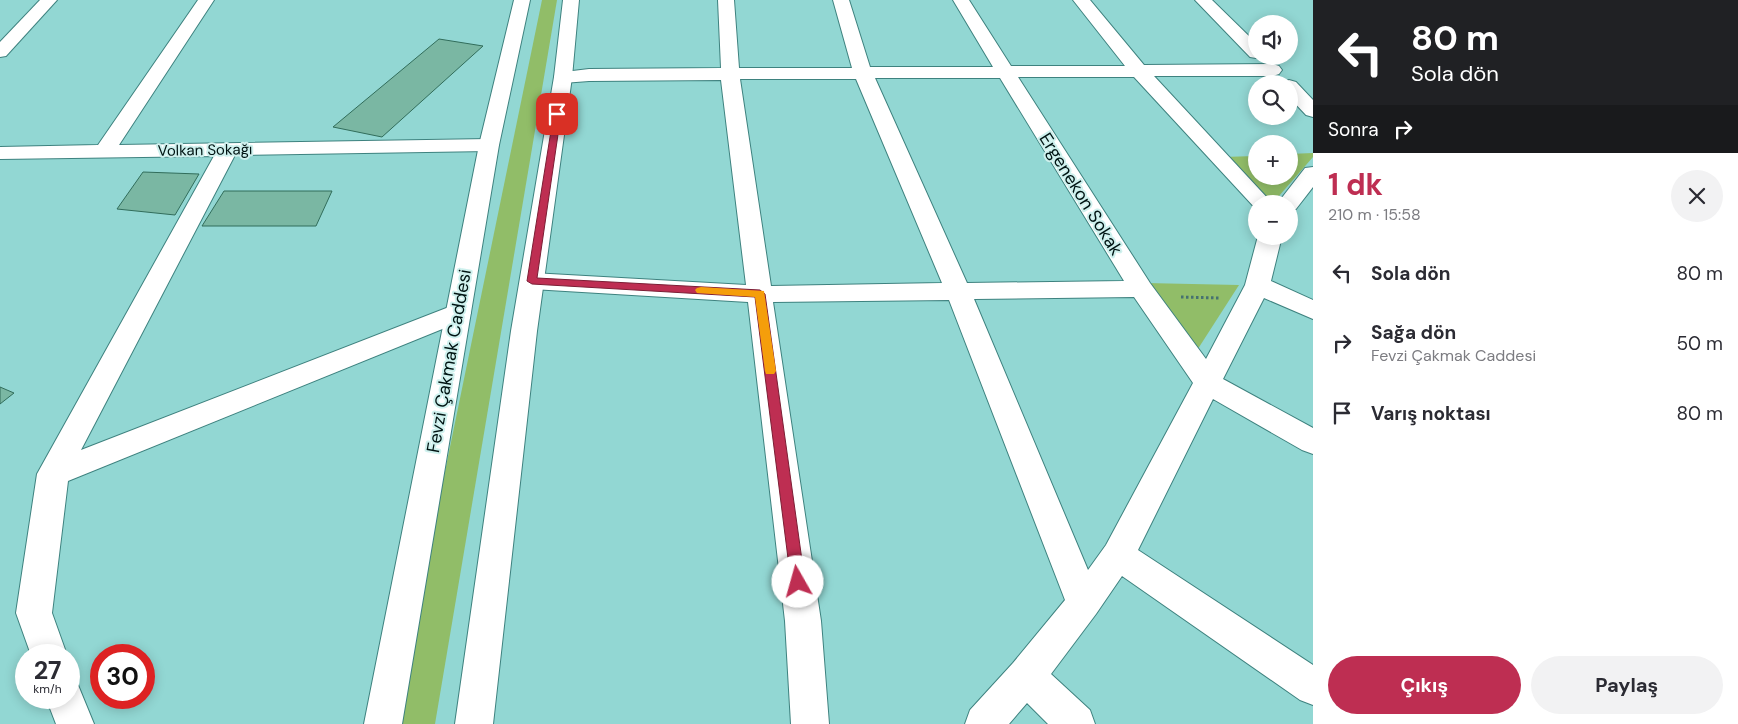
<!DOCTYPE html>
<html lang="tr">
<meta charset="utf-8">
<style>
:root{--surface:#fff;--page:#f2f2f3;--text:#2b2b33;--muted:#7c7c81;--accent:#be2e52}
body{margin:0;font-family:"DM Sans",sans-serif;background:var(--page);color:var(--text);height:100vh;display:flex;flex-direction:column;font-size:19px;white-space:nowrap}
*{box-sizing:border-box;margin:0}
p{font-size:16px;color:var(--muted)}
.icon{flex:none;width:28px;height:28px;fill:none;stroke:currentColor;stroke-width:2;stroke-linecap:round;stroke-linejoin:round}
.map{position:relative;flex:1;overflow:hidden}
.side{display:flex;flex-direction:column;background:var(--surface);width:425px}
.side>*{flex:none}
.banner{background:#202124;color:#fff;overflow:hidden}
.tools{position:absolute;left:1248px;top:15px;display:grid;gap:10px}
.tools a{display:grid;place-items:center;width:50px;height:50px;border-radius:50%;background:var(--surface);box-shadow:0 2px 12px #0003;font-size:25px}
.speed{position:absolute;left:15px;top:644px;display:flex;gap:10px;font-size:25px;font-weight:700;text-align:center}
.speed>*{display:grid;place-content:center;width:65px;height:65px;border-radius:50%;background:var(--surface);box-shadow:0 2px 12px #0003;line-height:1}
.speed small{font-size:12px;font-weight:400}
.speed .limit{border:8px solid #d22;background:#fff;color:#111}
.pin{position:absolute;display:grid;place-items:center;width:42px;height:42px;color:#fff;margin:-21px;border-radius:10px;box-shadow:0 2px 8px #0006}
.me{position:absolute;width:55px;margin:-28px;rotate:353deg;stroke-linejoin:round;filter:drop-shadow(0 0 4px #0008)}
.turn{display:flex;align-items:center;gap:18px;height:105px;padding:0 15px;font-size:22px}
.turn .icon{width:65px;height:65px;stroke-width:2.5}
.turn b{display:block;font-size:35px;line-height:42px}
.then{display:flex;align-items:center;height:48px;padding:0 15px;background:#0003;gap:10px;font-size:19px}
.round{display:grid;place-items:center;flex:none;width:52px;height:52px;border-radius:26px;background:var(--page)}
.overview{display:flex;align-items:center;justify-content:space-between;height:85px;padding:0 15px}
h1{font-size:30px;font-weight:700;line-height:38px;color:var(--accent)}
.button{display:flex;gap:10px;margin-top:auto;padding:10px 15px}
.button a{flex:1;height:58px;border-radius:30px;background:var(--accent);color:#fff;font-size:20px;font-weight:700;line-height:58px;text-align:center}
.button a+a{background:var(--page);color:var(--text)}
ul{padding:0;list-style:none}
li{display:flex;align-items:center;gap:15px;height:70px;padding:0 15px}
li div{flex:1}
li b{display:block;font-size:19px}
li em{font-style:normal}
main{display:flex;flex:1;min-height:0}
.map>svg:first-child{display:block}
</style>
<main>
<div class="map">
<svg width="1313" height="724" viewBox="0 0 1313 724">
<rect width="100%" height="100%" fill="#92d7d3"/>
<!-- green -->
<g fill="#91bd68">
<path d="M 542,0 L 557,0 L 435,724 L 393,724 Z"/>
<path d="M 1313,153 L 1313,157 L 1272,204 L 1223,157 L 1256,156 L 1256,176 L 1289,176 L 1289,154 Z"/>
<path d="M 1145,283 L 1239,285 L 1194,355 Z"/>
</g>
<!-- building -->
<g fill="#7ab7a3" stroke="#316d5b">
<path d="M 439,39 L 483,46 L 382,137 L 333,127 Z"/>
<path d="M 143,172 L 199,174 L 175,215 L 117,209 Z"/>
<path d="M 224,191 L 332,191 L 316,226 L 202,226 Z"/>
<path d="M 0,387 L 14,393 L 0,404 Z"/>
</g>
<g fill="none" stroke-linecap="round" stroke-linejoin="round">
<defs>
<g id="minor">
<path d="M 40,0 L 57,0 L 6,56 L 0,57 L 0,42 Z"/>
<path d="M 198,0 L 214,0 L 119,145 L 489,139 L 496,141 L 499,145 L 496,149 L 489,151 L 235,155 L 81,450 L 449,307 L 458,304 L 467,307 L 471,313 L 467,319 L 68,481 L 52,613 L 67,655 L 31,655 L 16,613 L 37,474 L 214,156 L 0,159 L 0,147 L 98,145 Z"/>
<path d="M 718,0 L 734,0 L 739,68 L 852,68 L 833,0 L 849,0 L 870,67 L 993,67 L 953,0 L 969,0 L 1011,66 L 1125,66 L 1073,0 L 1090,0 L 1144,65 L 1273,64 L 1279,66 L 1282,70 L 1279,74 L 1273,76 L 1154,76 L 1273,204 L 1256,204 L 1256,209 L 1134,77 L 1018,77 L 1150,283 L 1206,359 L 1245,285 L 1258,236 L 1282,236 L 1271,281 L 1313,300 L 1313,319 L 1264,298 L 1223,379 L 1313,428 L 1313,454 L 1302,450 L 1213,399 L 1138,550 L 1313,665 L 1313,705 L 1300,700 L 1122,576 L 1096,614 L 1051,674 L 1090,710 L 1095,724 L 1048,724 L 1027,703 L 1009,724 L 965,724 L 970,710 L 1013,663 L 1065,600 L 949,300 L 773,302 L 821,621 L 829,724 L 791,724 L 785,621 L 748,302 L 532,289 L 523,287 L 520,281 L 523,275 L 532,273 L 746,285 L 721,80 L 589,81 L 563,83 L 556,81 L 554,77 L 556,73 L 589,69 L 721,68 ZM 875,78 L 1000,78 L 1124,281 L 967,283 ZM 740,79 L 856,79 L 942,283 L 771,286 ZM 1134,297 L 1193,383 L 1106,545 L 1088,570 L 974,299 Z"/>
<path d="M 1195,0 L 1212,0 L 1256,43 L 1256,56 L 1262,57 L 1256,58 L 1250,57 Z"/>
<path d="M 1289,80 L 1296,82 L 1313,100 L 1313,117 L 1306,115 L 1289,97 L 1289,84 L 1281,84 Z"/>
<path d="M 1313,167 L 1313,187 L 1296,209 L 1289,211 L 1289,204 L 1277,204 L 1305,168 Z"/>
<path d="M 69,681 L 78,685 L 94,724 L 56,724 L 46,698 L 69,698 Z"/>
</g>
<g id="major">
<path d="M 514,0 L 530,0 L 499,145 L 402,724 L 364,724 L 479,145 Z"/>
<path d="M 563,0 L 579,0 L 572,77 L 537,331 L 493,724 L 455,724 L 511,331 L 554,77 Z"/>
</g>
</defs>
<!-- minor casing -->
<use href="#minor" stroke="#3e827f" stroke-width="2"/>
<!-- major casing -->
<use href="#major" stroke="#3e827f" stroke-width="2"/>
<!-- path -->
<path stroke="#467270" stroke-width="3" stroke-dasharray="2.5 2.5" stroke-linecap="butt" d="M 1181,297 L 1220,298"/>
<!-- minor -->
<use href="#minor" fill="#fff" fill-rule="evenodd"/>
<!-- major -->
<use href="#major" fill="#fff" fill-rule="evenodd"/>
</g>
<!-- route -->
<path fill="#be2e52" stroke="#7c1e35" d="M 554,112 L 561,114 L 537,278 L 760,290 L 765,294 L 805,582 L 803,587 L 798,588 L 793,587 L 791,582 L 755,297 L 532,284 L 527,281 Z"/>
<!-- slow -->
<path fill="#f59e0b" d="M 701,287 L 764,291 L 776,371 L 774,374 L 766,374 L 765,371 L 755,297 L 697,293 L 695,290 L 697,288 Z"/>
<g text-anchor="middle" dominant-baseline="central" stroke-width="4" stroke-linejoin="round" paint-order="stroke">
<!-- far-street labels -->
<g font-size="15" fill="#001413" stroke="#cff1ee">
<text transform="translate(205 150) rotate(-1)">Volkan Sokağı</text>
</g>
<!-- street labels -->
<g font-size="18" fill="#001413" stroke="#cff1ee">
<text transform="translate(1081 194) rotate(58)">Ergenekon Sokak</text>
<text transform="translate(449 361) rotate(-80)">Fevzi Çakmak Caddesi</text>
</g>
</g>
</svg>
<div class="tools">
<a><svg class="icon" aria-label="sound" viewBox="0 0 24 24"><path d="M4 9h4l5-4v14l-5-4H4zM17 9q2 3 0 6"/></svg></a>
<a><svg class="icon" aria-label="search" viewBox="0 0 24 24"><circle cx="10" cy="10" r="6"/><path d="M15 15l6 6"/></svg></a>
<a>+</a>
<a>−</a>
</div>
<div class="speed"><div>27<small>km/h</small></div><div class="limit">30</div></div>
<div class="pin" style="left:557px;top:114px;background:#d93025"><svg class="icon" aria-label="arrive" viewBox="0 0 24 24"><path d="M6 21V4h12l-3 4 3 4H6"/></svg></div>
<svg class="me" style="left:798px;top:582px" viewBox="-20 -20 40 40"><circle r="19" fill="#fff"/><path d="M0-13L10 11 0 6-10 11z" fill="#be2e52"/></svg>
</div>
<section class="side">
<div class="banner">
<div class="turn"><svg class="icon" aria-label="left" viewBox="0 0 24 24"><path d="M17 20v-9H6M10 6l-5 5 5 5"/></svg><div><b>80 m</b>Sola dön</div></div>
<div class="then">Sonra<svg class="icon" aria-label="right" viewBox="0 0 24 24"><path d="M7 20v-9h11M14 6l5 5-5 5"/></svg></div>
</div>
<div class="overview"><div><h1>1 dk</h1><p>210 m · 15:58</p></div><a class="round"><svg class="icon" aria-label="close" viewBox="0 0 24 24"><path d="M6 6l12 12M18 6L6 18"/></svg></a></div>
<ul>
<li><svg class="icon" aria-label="left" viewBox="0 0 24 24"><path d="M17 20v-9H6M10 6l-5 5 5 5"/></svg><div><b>Sola dön</b></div><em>80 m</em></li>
<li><svg class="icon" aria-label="right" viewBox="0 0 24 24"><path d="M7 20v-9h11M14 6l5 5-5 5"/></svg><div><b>Sağa dön</b><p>Fevzi Çakmak Caddesi</p></div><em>50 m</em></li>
<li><svg class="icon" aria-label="arrive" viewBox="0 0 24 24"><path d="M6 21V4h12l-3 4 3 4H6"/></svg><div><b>Varış noktası</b></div><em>80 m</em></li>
</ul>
<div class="button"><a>Çıkış</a><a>Paylaş</a></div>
</section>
</main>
